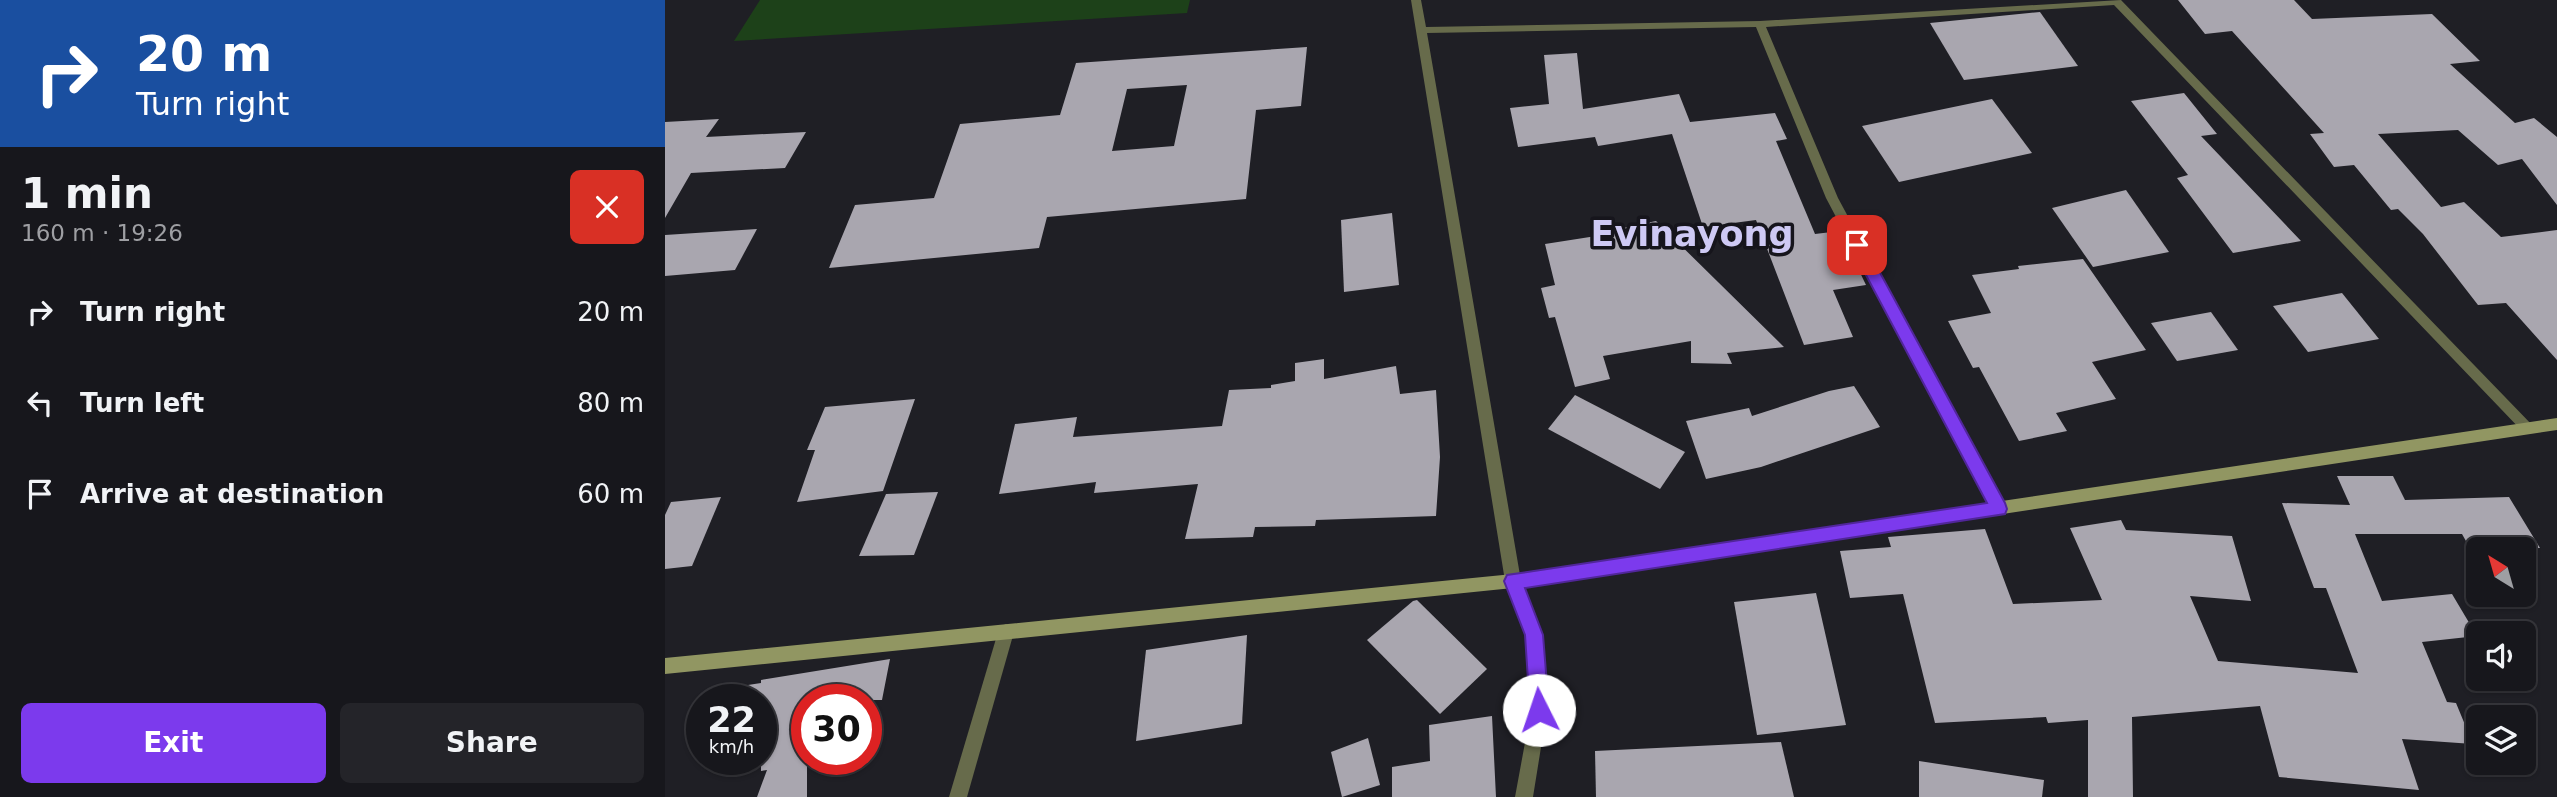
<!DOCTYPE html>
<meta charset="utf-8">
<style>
:root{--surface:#17171c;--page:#242429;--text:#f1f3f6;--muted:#9e9fa3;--line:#36363b;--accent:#7c3aed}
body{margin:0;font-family:"DejaVu Sans",sans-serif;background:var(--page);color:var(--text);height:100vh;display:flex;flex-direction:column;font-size:26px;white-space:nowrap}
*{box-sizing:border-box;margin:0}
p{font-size:23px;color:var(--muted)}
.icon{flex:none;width:38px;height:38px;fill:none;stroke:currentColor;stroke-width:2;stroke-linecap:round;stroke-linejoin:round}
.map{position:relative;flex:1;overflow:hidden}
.side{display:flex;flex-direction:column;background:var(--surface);width:665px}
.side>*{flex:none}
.guide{background:#1a4fa0;color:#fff;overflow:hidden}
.needle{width:46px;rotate:323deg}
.controls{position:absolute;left:1801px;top:537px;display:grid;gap:14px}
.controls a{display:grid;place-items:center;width:70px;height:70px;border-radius:10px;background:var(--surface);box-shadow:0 2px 5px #0004,0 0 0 2px var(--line);font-size:35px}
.speed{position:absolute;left:21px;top:684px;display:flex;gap:14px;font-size:35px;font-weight:700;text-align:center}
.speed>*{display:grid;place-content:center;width:91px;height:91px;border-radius:50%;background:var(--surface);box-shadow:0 2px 5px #0004,0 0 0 2px var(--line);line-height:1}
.speed small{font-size:18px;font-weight:400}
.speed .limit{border:10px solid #d22;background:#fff;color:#111}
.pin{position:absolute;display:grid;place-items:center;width:60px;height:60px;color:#fff;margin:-30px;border-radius:14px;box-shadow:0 4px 10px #0006}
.me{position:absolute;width:77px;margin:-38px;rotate:356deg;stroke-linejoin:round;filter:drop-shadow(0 0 5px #0008)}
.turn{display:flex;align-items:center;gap:24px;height:147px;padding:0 21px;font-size:32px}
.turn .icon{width:91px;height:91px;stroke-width:2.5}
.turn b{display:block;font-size:49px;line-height:60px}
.round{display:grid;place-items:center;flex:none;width:74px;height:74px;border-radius:10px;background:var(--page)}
.summary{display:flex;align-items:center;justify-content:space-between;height:119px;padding:0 21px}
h1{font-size:42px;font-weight:700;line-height:52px}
.button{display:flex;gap:14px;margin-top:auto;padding:14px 21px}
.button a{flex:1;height:80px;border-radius:10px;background:var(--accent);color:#fff;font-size:28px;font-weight:700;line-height:80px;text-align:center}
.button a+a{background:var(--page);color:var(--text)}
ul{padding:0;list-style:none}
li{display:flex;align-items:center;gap:21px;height:91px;padding:0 21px}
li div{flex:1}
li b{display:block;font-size:26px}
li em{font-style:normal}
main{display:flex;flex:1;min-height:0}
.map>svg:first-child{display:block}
</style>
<main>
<section class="side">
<div class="guide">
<div class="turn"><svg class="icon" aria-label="right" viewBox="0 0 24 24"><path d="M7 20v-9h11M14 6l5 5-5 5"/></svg><div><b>20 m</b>Turn right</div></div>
</div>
<div class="summary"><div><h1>1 min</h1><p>160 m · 19:26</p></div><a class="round" style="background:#d93025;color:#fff"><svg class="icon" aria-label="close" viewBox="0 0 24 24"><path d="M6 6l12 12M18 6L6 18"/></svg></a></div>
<ul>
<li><svg class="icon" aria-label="right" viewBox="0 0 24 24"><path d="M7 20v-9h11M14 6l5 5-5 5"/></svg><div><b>Turn right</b></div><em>20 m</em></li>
<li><svg class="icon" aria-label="left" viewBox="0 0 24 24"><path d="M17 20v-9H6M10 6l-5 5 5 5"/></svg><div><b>Turn left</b></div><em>80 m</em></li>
<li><svg class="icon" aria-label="arrive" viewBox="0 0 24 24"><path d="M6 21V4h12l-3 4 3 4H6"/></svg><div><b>Arrive at destination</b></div><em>60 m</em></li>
</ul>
<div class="button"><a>Exit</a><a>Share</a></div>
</section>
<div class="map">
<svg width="1892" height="797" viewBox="0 0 1892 797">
<rect width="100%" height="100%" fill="#1f1f25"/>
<!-- green -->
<path fill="#1d4119" d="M 95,0 L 525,0 L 522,13 L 69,41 Z"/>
<!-- building -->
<g fill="#a9a6af" fill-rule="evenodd">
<path d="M 1513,0 L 1629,0 L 1647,19 L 1767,14 L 1815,61 L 1785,64 L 1850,123 L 1869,118 L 1892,137 L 1892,205 L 1857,159 L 1833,165 L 1793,130 L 1713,134 L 1776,207 L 1799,202 L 1836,237 L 1892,230 L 1892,360 L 1841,303 L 1813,305 L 1758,234 L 1733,209 L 1726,210 L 1689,165 L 1669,167 L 1645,134 L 1659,133 L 1567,31 L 1540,34 Z"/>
<path d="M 1375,12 L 1413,66 L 1299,80 L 1265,23 Z"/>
<path d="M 642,47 L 636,106 L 591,110 L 581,199 L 382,217 L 374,248 L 164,268 L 190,205 L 269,198 L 295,124 L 395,115 L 411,63 ZM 522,85 L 509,146 L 447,151 L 462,89 Z"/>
<path d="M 912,53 L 918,109 L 1014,94 L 1025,122 L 1110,113 L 1122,139 L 1111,141 L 1150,234 L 1175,231 L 1201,285 L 1168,290 L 1188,337 L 1139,345 L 1091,220 L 1038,227 L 1007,134 L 933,146 L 930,137 L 853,147 L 845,108 L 884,104 L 879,55 Z"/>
<path d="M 1519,93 L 1552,134 L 1536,136 L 1636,241 L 1568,253 L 1512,178 L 1523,175 L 1466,101 Z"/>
<path d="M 1327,99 L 1367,153 L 1234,182 L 1197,126 Z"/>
<path d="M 54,119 L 41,137 L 141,132 L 120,168 L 26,173 L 0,218 L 0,122 Z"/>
<path d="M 1461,190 L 1504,252 L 1428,267 L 1387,208 Z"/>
<path d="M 727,213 L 734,285 L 679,292 L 676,220 Z"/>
<path d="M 991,221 L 1119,347 L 1062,353 L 1067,364 L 1026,363 L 1026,341 L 938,356 L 945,379 L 910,387 L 890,317 L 884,318 L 876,288 L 890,285 L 880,244 L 944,234 L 943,231 Z"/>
<path d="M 92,229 L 70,270 L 0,276 L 0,235 Z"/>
<path d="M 1418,259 L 1481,350 L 1427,362 L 1451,399 L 1391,413 L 1402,431 L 1354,441 L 1314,367 L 1308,368 L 1283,321 L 1326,313 L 1307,275 L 1354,269 L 1353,266 Z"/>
<path d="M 1677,293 L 1714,339 L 1643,352 L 1608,306 Z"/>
<path d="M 1546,312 L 1573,350 L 1512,361 L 1486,323 Z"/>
<path d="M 659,359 L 659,379 L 731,366 L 735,394 L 771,390 L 775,457 L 771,516 L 651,520 L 650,526 L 590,527 L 588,537 L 520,539 L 533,484 L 429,493 L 431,482 L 334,494 L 350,424 L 412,417 L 408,437 L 557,426 L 564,390 L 606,388 L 606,385 L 630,381 L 630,363 Z"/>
<path d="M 1189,386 L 1215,427 L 1096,467 L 1041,479 L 1021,421 L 1084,408 L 1087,416 L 1164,391 Z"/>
<path d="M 910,395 L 1020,452 L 995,489 L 883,429 Z"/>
<path d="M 250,399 L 218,491 L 132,502 L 150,450 L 142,450 L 160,407 Z"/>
<path d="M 1672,476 L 1728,476 L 1740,500 L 1844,497 L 1875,548 L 1806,550 L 1797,534 L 1690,534 L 1717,601 L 1787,594 L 1812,636 L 1757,642 L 1782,702 L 1791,703 L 1808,744 L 1737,739 L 1754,790 L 1614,777 L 1595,706 L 1467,717 L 1468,797 L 1423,797 L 1423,720 L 1383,723 L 1381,717 L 1270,723 L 1238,594 L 1185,598 L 1175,551 L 1226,547 L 1223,537 L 1320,529 L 1348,604 L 1437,600 L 1405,528 L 1456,520 L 1461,530 L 1567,536 L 1586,601 L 1525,596 L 1553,661 L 1693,673 L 1661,588 L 1649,588 L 1617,503 L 1685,505 Z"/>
<path d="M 273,492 L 249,555 L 194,556 L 221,494 Z"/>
<path d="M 56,497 L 27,566 L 0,569 L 0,515 L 6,502 Z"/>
<path d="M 1151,593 L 1181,725 L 1092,735 L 1069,602 Z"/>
<path d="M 752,600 L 822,669 L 775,714 L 702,640 L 748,601 Z"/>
<path d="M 582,635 L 577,724 L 471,741 L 481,650 Z"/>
<path d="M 225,659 L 217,700 L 142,700 L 142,797 L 92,797 L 102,770 L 96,771 L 96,700 L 84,700 L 83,685 L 96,683 L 96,680 Z"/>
<path d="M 827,716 L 831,797 L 727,797 L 727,767 L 765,761 L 764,725 Z"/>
<path d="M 703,738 L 715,785 L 677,797 L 666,752 Z"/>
<path d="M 1116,742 L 1129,797 L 931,797 L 930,751 Z"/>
<path d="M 1254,761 L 1379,780 L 1377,797 L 1254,797 Z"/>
</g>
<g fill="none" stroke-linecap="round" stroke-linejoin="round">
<!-- street -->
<g fill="#676b4b" fill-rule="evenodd">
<path d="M 746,0 L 756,0 L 761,27 L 1095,21 L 1456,0 L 1870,428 L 1868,432 L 1858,432 L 1449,5 L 1101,27 L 1173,198 L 1338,504 L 1341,509 L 1338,514 L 1333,516 L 1328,514 L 1161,198 L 1091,27 L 762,33 L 856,581 L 877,635 L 882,710 L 868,797 L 850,797 L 866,710 L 861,635 L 840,581 Z"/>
<path d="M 341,624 L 347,627 L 349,632 L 302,797 L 284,797 L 333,632 L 335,627 Z"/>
</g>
<!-- secondary -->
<path fill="#919662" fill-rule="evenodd" d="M 1892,418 L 1892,430 L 848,588 L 0,674 L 0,658 L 848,574 Z"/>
</g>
<!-- route -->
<path fill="#7c3aed" stroke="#51269a" stroke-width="2" d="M 1192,240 L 1200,245 L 1340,503 L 1342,509 L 1340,514 L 860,588 L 878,635 L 884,710 L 881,716 L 874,719 L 868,716 L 865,710 L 860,635 L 839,581 L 842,575 L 1322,503 L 1185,245 Z"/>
<g text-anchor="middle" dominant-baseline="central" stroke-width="7" stroke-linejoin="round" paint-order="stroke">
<!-- town labels -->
<g font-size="35" font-weight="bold" fill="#cec9f4" stroke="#16151c">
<text x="1027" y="234">Evinayong</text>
</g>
</g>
</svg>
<div class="controls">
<a><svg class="needle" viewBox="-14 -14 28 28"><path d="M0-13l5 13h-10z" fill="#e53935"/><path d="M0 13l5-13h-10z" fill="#9e9fa3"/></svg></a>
<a><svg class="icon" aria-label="sound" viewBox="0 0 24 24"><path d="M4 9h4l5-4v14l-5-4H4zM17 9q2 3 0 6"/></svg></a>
<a><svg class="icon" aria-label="layers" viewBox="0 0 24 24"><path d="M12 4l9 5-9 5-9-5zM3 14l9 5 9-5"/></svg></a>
</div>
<div class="speed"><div>22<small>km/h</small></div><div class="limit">30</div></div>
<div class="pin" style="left:1192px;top:245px;background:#d93025"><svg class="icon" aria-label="arrive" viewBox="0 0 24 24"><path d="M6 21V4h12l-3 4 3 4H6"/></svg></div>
<svg class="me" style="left:874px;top:710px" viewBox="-20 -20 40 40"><circle r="19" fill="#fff"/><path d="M0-13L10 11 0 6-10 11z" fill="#7c3aed"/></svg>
</div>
</main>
